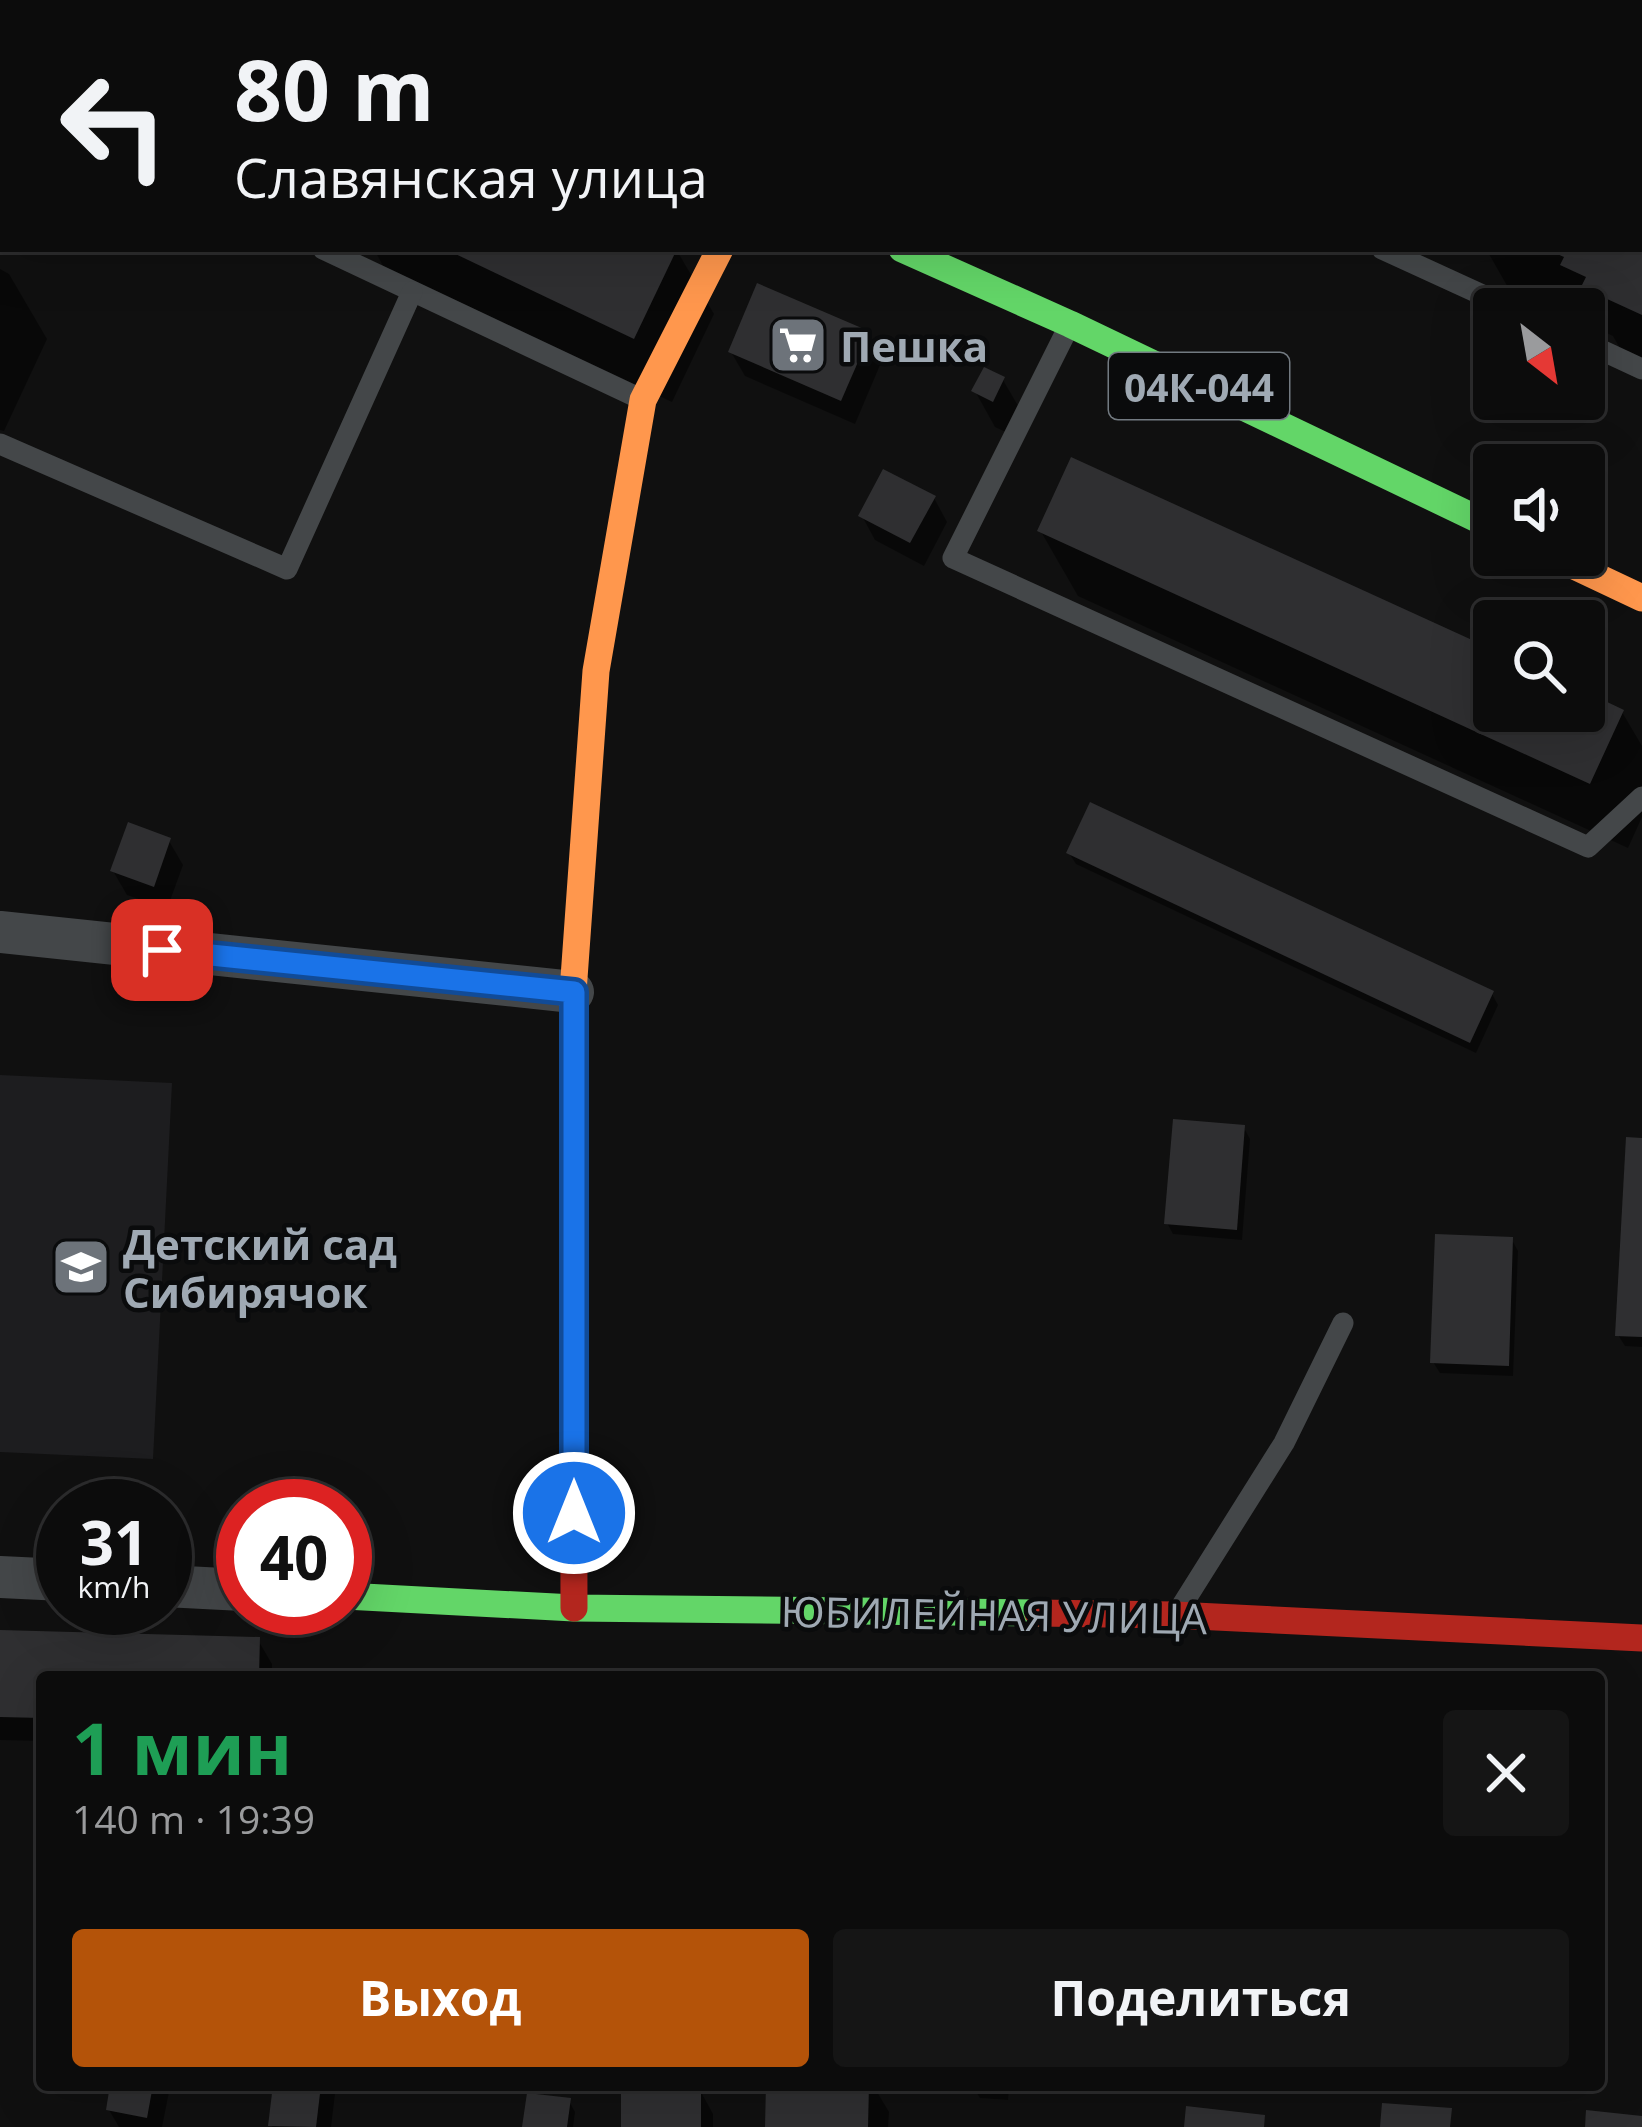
<!DOCTYPE html>
<html lang="ru">
<meta charset="utf-8">
<style>
:root{--surface:#0c0c0c;--page:#151515;--text:#f1f3f6;--muted:#9a9b9d;--line:#2c2c2d;--accent:#b45309}
body{margin:0;font-family:"Open Sans",sans-serif;background:var(--page);color:var(--text);height:100vh;display:flex;flex-direction:column;font-size:45px;white-space:nowrap}
*{box-sizing:border-box;margin:0}
p{font-size:39px;color:var(--muted)}
.icon{flex:none;width:66px;height:66px;fill:none;stroke:currentColor;stroke-width:2;stroke-linecap:round;stroke-linejoin:round}
.map{position:relative;flex:1;overflow:hidden}
.panel{position:absolute;left:36px;top:1671px;width:1569px;height:420px;display:flex;flex-direction:column;background:var(--surface);border-radius:12px;box-shadow:0 12px 48px #0002,0 0 0 3px var(--line)}
.panel>*{flex:none}
.banner{position:absolute;left:0px;top:0px;width:1644px;height:252px;box-shadow:0 12px 48px #0002,0 0 0 3px var(--line);background:#0c0c0c;color:var(--text);overflow:hidden}
.needle{width:78px;rotate:149deg}
.fabs{position:absolute;left:1473px;top:288px;display:grid;gap:24px}
.fabs a{display:grid;place-items:center;width:132px;height:132px;border-radius:12px;background:var(--surface);box-shadow:0 12px 48px #0002,0 0 0 3px var(--line);font-size:60px}
.speed{position:absolute;left:36px;top:1479px;display:flex;gap:24px;font-size:60px;font-weight:700;text-align:center}
.speed>*{display:grid;place-content:center;width:156px;height:156px;border-radius:50%;background:var(--surface);box-shadow:0 12px 48px #0002,0 0 0 3px var(--line);line-height:1}
.speed small{font-size:30px;font-weight:400}
.speed .limit{border:18px solid #d22;background:#fff;color:#111}
.pin{position:absolute;display:grid;place-items:center;width:102px;height:102px;color:#fff;margin:-51px;border-radius:24px;box-shadow:0 6px 18px #0006}
.me{position:absolute;width:132px;margin:-66px;rotate:0deg;stroke-linejoin:round;filter:drop-shadow(0 0 9px #0008)}
.turn{display:flex;align-items:center;gap:42px;height:252px;padding:0 36px;font-size:54px}
.turn .icon{width:156px;height:156px;stroke-width:2.5}
.turn b{display:block;font-size:84px;line-height:102px}
.round{display:grid;place-items:center;flex:none;width:126px;height:126px;border-radius:12px;background:var(--page)}
.overview{display:flex;align-items:center;justify-content:space-between;height:204px;padding:0 36px}
h1{font-size:72px;font-weight:700;line-height:90px;color:#1e9e55}
.button{display:flex;gap:24px;margin-top:auto;padding:24px 36px}
.button a{flex:1;height:138px;border-radius:12px;background:var(--accent);color:#fff;font-size:48px;font-weight:700;line-height:138px;text-align:center}
.button a+a{background:var(--page);color:var(--text)}
.map>svg:first-child{display:block}
</style>
<div class="map">
<svg width="1642" height="2127" viewBox="0 0 1642 2127">
<rect width="100%" height="100%" fill="#101010"/>
<!-- built -->
<path fill="#1d1d1f" d="M 0,1075 L 172,1083 L 153,1459 L 0,1452 Z"/>
<!-- shadow -->
<g fill="#0007">
<path d="M 0,0 L 124,0 L 131,3 L 3,3 L 3,103 Z"/>
<path d="M 963,0 L 1175,0 L 1181,3 L 965,3 Z"/>
<path d="M 1269,0 L 1410,0 L 1412,3 L 1271,3 Z"/>
<path d="M 1641,79 L 1642,81 L 1641,166 Z"/>
<path d="M 1642,216 L 1642,361 L 1622,352 L 1613,336 L 1602,331 L 1584,309 L 1553,309 L 1509,289 L 1486,249 L 1641,249 Z"/>
<path d="M 374,249 L 676,249 L 714,314 L 672,402 L 383,266 Z"/>
<path d="M 0,269 L 9,274 L 47,339 L 4,431 L 0,430 Z"/>
<path d="M 869,334 L 883,358 L 855,424 L 745,376 L 731,352 Z"/>
<path d="M 1003,380 L 1024,416 L 1014,436 L 995,427 L 975,391 Z"/>
<path d="M 934,498 L 947,522 L 924,566 L 875,540 L 862,516 Z"/>
<path d="M 1040,530 L 1494,653 L 1494,711 L 1584,711 L 1584,695 L 1622,712 L 1642,746 L 1642,817 L 1628,848 L 1078,596 Z"/>
<path d="M 169,841 L 183,865 L 167,909 L 127,895 L 113,871 Z"/>
<path d="M 1069,853 L 1492,994 L 1498,1005 L 1476,1053 L 1076,864 Z"/>
<path d="M 1244,1128 L 1250,1139 L 1242,1240 L 1173,1234 L 1167,1223 Z"/>
<path d="M 1642,1141 L 1642,1347 L 1625,1346 L 1618,1335 Z"/>
<path d="M 1512,1240 L 1518,1251 L 1513,1376 L 1440,1373 L 1433,1362 Z"/>
<path d="M 0,1633 L 258,1640 L 272,1664 L 272,1677 L 42,1677 L 42,1741 L 0,1740 Z"/>
<path d="M 113,2085 L 164,2085 L 169,2092 L 162,2127 L 119,2127 L 109,2110 Z"/>
<path d="M 276,2085 L 329,2085 L 335,2094 L 331,2127 L 272,2127 Z"/>
<path d="M 769,2085 L 873,2085 L 889,2112 L 888,2127 L 768,2127 Z"/>
<path d="M 972,2085 L 1009,2085 L 1008,2100 L 980,2098 Z"/>
<path d="M 700,2090 L 713,2114 L 713,2127 L 624,2127 Z"/>
<path d="M 569,2101 L 575,2112 L 573,2127 L 525,2127 Z"/>
</g>
<!-- building -->
<g fill="#2f2f31">
<path d="M 445,249 L 677,249 L 634,339 Z"/>
<path d="M 1546,249 L 1642,249 L 1642,315 L 1581,287 L 1586,277 L 1560,265 L 1564,257 Z"/>
<path d="M 757,283 L 871,332 L 841,401 L 728,352 Z"/>
<path d="M 984,367 L 1005,377 L 993,402 L 971,391 Z"/>
<path d="M 1071,457 L 1494,650 L 1494,711 L 1584,711 L 1584,691 L 1624,710 L 1590,784 L 1037,531 Z"/>
<path d="M 883,469 L 936,496 L 910,543 L 858,516 Z"/>
<path d="M 1090,802 L 1494,991 L 1470,1043 L 1066,853 Z"/>
<path d="M 128,822 L 171,838 L 154,887 L 110,871 Z"/>
<path d="M 1173,1119 L 1245,1125 L 1237,1230 L 1164,1224 Z"/>
<path d="M 1626,1137 L 1642,1138 L 1642,1337 L 1615,1336 Z"/>
<path d="M 1435,1234 L 1513,1237 L 1509,1366 L 1430,1363 Z"/>
<path d="M 0,1630 L 260,1637 L 259,1677 L 42,1677 L 42,1718 L 0,1717 Z"/>
<rect x="589" y="1668" width="87" height="9"/>
<path d="M 110,2085 L 153,2085 L 147,2118 L 106,2110 Z"/>
<path d="M 273,2085 L 321,2085 L 316,2127 L 268,2126 Z"/>
<path d="M 766,2085 L 869,2085 L 868,2127 L 765,2127 Z"/>
<rect x="621" y="2087" width="80" height="40"/>
<path d="M 527,2093 L 571,2098 L 567,2127 L 522,2127 Z"/>
<path d="M 1382,2103 L 1452,2108 L 1450,2127 L 1380,2127 Z"/>
<path d="M 1186,2106 L 1265,2115 L 1264,2127 L 1184,2127 Z"/>
<path d="M 1586,2110 L 1642,2116 L 1642,2127 L 1585,2127 Z"/>
</g>
<g fill="none" stroke-linecap="round" stroke-linejoin="round">
<!-- lane -->
<g stroke="#444749" stroke-width="21">
<path d="M 845,0 L 851,3"/>
<path d="M 869,3 L 871,0"/>
<path d="M 1494,3 L 1496,0"/>
<path d="M 0,93 L 3,94"/>
<path d="M 323,249 L 643,400"/>
<path d="M 1382,249 L 1513,309"/>
<path d="M 1067,330 L 953,558 L 1588,847 L 1642,797"/>
<path d="M 1584,342 L 1642,369"/>
<path d="M 0,444 L 287,569 L 412,292"/>
<path d="M 1179,1610 L 1284,1443 L 1343,1323"/>
</g>
<!-- street -->
<g stroke="#444749" stroke-width="42">
<path d="M 0,932 L 573,992"/>
<path d="M 0,1577 L 63,1580"/>
<path d="M 165,1586 L 243,1590"/>
</g>
<!-- fast -->
<g stroke="#63d668" stroke-width="27">
<path d="M 902,249 L 1070,324 L 1494,527"/>
<path d="M 345,1596 L 574,1608 L 1038,1613"/>
</g>
<!-- slow -->
<g stroke="#ff974d" stroke-width="27">
<path d="M 1551,555 L 1642,598"/>
<path d="M 573,1053 L 573,992 L 596,671 L 643,400 L 720,249"/>
</g>
<!-- jam -->
<g stroke="#b3261e" stroke-width="27">
<path d="M 361,0 L 367,3"/>
<path d="M 573,1053 L 574,1608"/>
<path d="M 1038,1613 L 1175,1615 L 1642,1638"/>
</g>
</g>
<g fill="none" stroke-linecap="round" stroke-linejoin="round">
<defs>
<path id="route" d="M 162,950 L 574,992 L 574,1513"/>
</defs>
<!-- route casing -->
<use href="#route" stroke="#114b97" stroke-width="30"/>
<!-- route -->
<use href="#route" stroke="#1a73e8" stroke-width="21"/>
</g>
<!-- icons -->
<defs>
<symbol id="supermarket-square" viewBox="-11 -11 22 22"><rect x="-9" y="-9" width="18" height="18" rx="4" fill="#6d737a" stroke="#0a0b0c"/><path d="M-6-5.5h2.5l.6 2H6L4.5 2H-2.5L-4.4-4H-6ZM-1.5 3.2a1.3 1.3 0 1 0 .1 0ZM3 3.2a1.3 1.3 0 1 0 .1 0Z" fill="#fff"/></symbol>
<symbol id="school-square" viewBox="-11 -11 22 22"><rect x="-9" y="-9" width="18" height="18" rx="4" fill="#6d737a" stroke="#0a0b0c"/><path d="M0-5L7-2L0 1L-7-2ZM-4 1L0 2.5L4 1V4Q0 6-4 4Z" fill="#fff"/></symbol>
</defs>
<g fill-rule="evenodd">
<use href="#supermarket-square" x="765" y="312" width="66" height="66"/>
<use href="#school-square" x="48" y="1234" width="66" height="66"/>
</g>
<g text-anchor="middle" dominant-baseline="central" stroke-width="9" stroke-linejoin="round" paint-order="stroke">
<!-- shield labels -->
<rect fill="#0a0b0c" stroke="#727a81" stroke-width="3" x="1109" y="353" width="180" height="66" rx="9"/>
<g font-size="39" font-weight="bold" fill="#9fa9b3">
<text x="1199" y="386">04К-044</text>
</g>
<!-- poi labels -->
<g font-size="42" font-weight="bold" fill="#9fa9b3" stroke="#0a0b0c" text-anchor="start">
<text x="840" y="345">Пешка</text>
<text x="123" y="1243">Детский сад<tspan x="123" dy="48">Сибирячок</tspan></text>
</g>
<!-- street labels -->
<g font-size="42" fill="#9fa9b3" stroke="#0a0b0c">
<text transform="translate(994 1614) rotate(1)">ЮБИЛЕЙНАЯ УЛИЦА</text>
</g>
</g>
</svg>
<div class="fabs">
<a><svg class="needle" viewBox="-14 -14 28 28"><path d="M0-13l5 13h-10z" fill="#e53935"/><path d="M0 13l5-13h-10z" fill="#9a9b9d"/></svg></a>
<a><svg class="icon" aria-label="sound" viewBox="0 0 24 24"><path d="M4 9h4l5-4v14l-5-4H4zM17 9q2 3 0 6"/></svg></a>
<a><svg class="icon" aria-label="search" viewBox="0 0 24 24"><circle cx="10" cy="10" r="6"/><path d="M15 15l6 6"/></svg></a>
</div>
<div class="speed"><div>31<small>km/h</small></div><div class="limit">40</div></div>
<div class="pin" style="left:162px;top:950px;background:#d93025"><svg class="icon" aria-label="arrive" viewBox="0 0 24 24"><path d="M6 21V4h12l-3 4 3 4H6"/></svg></div>
<svg class="me" style="left:574px;top:1513px" viewBox="-20 -20 40 40"><circle r="17" fill="#1a73e8" stroke="#fff" stroke-width="3"/><path d="M0-11L8 9 0 5-8 9z" fill="#fff"/></svg>
<div class="banner">
<div class="turn"><svg class="icon" aria-label="left" viewBox="0 0 24 24"><path d="M17 20v-9H6M10 6l-5 5 5 5"/></svg><div><b>80 m</b>Славянская улица</div></div>
</div>
<section class="panel">
<div class="overview"><div><h1>1 мин</h1><p>140 m · 19:39</p></div><a class="round"><svg class="icon" aria-label="close" viewBox="0 0 24 24"><path d="M6 6l12 12M18 6L6 18"/></svg></a></div>
<div class="button"><a>Выход</a><a>Поделиться</a></div>
</section>
</div>
